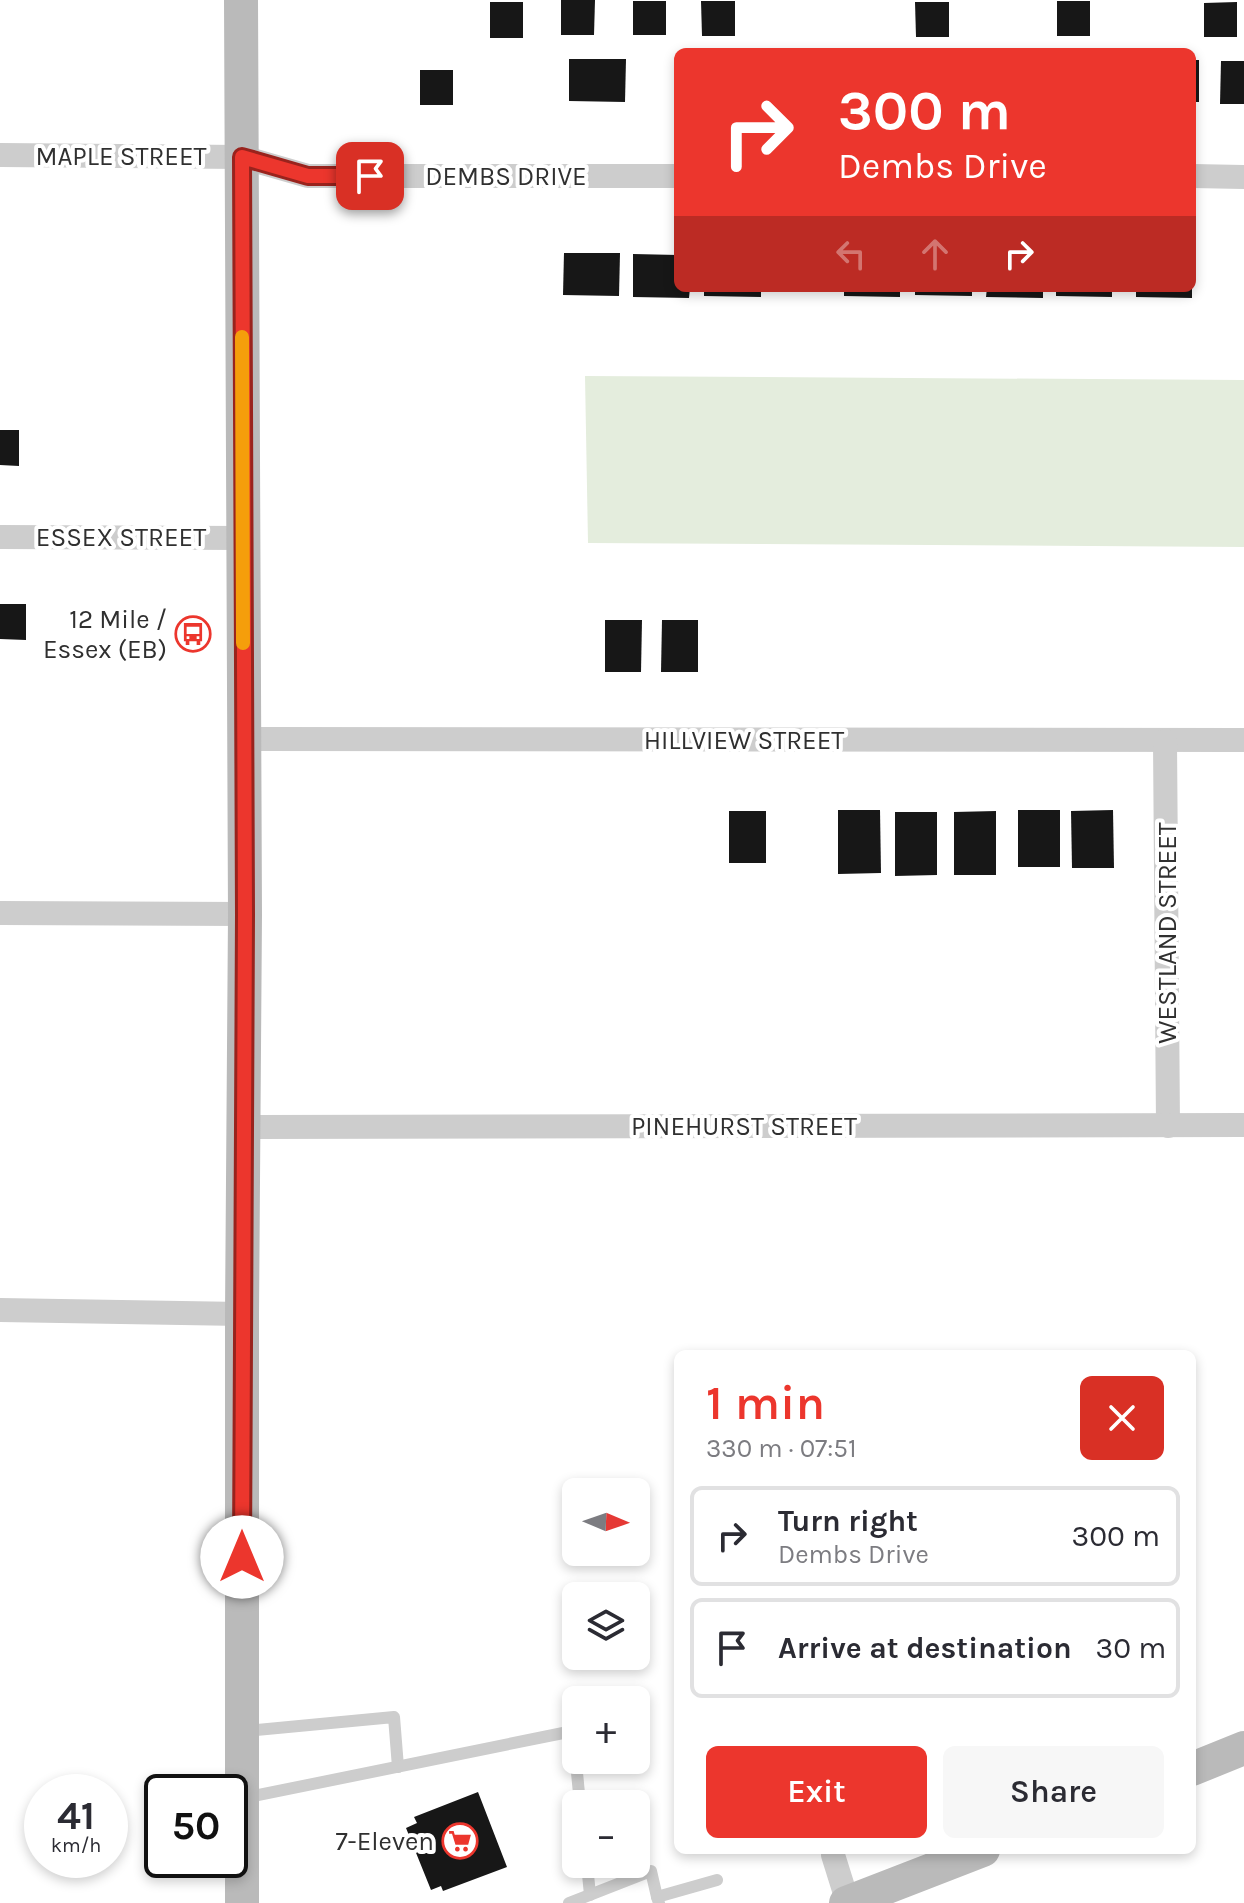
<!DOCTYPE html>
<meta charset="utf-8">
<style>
:root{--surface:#fff;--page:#f7f7f7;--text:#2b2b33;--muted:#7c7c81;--line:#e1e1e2;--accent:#ec362d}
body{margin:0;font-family:Karla,sans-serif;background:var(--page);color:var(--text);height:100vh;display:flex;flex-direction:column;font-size:30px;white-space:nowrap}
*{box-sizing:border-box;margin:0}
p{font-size:26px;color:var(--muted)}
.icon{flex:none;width:44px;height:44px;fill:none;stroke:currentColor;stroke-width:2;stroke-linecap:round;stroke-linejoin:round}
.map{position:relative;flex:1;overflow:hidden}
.sheet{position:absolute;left:674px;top:1350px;width:522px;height:504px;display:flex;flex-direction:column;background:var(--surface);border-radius:12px;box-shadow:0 4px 12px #0003}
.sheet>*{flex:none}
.banner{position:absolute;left:674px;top:48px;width:522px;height:244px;border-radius:12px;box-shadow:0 4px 12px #0003;background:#ec362d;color:#fff;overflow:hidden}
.needle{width:52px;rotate:92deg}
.buttons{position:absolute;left:562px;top:1478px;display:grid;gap:16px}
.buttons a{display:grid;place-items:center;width:88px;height:88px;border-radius:12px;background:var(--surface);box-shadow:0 4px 12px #0003;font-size:40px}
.speed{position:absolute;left:24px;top:1774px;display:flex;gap:16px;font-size:40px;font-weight:700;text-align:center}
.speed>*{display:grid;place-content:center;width:104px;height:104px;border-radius:50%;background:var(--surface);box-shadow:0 4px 12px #0003;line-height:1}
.speed small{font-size:20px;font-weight:400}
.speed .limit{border:4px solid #111;border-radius:12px;background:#fff;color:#111}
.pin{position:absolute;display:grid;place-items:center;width:68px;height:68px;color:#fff;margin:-34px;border-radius:16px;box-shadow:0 4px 12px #0006}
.me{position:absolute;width:88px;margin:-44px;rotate:0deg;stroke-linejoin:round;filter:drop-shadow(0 0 6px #0008)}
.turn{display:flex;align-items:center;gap:28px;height:168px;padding:0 32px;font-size:36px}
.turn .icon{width:104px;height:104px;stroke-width:2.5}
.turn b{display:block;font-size:56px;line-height:68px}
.lanes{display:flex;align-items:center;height:76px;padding:0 32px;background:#0003;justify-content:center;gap:40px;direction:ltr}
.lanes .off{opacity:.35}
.round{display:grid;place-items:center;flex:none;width:84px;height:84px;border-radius:12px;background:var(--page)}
.head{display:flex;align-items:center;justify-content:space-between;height:136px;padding:0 32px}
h1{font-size:48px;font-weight:600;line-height:60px;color:var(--accent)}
.primary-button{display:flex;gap:16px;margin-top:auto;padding:16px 32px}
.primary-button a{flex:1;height:92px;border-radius:12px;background:var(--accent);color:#fff;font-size:32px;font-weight:600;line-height:92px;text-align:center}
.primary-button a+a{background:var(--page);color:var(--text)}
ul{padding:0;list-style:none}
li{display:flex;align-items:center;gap:24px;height:100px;margin:0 16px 12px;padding:0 16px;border:4px solid var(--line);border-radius:12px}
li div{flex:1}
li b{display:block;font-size:30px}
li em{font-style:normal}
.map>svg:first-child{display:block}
</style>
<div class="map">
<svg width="1244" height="1903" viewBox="0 0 1244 1903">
<rect width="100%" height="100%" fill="#fff"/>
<!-- green -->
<path fill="#e4eddd" d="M 585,376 L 1244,380 L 1244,547 L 588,543 Z"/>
<!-- building -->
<g fill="#171717">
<path d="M 561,0 L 595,0 L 594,35 L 561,35 Z"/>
<rect x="633" y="1" width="33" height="34"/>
<path d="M 701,1 L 735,1 L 735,36 L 702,36 Z"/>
<rect x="1057" y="1" width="33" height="35"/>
<rect x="490" y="2" width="33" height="36"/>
<path d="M 915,2 L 949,2 L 949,37 L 916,37 Z"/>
<path d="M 1237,2 L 1237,37 L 1204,37 L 1204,3 Z"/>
<path d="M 569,59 L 626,59 L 625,102 L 569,101 Z"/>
<rect x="1192" y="60" width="7" height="42"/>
<path d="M 1221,61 L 1244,61 L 1244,104 L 1220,104 Z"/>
<rect x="420" y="70" width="33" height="35"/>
<path d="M 564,253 L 620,253 L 619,296 L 563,295 Z"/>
<path d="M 633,254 L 678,255 L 678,288 L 690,288 L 689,298 L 633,297 Z"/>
<path d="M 704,288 L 761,288 L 761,297 L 704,296 Z"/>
<path d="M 844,288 L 900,288 L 900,297 L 844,296 Z"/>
<path d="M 915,288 L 972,288 L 972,296 L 915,295 Z"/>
<path d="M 987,288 L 1043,288 L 1043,298 L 986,297 Z"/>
<path d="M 1056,288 L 1112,288 L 1112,297 L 1056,296 Z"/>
<path d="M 1136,288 L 1192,288 L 1192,298 L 1136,297 Z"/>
<path d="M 0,430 L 19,430 L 19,466 L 0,465 Z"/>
<path d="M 0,604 L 26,604 L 26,640 L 0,639 Z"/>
<path d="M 605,620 L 642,620 L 641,672 L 605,672 Z"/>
<path d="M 662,620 L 698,620 L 698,672 L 661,672 Z"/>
<path d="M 838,810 L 880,810 L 881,873 L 838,874 Z"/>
<rect x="1018" y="810" width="42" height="57"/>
<path d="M 1113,810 L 1114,868 L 1072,868 L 1071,811 Z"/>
<rect x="729" y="811" width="37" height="52"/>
<path d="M 996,811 L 996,875 L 954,875 L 954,812 Z"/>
<path d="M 895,812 L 937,812 L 937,875 L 895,876 Z"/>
<path d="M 478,1792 L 507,1867 L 443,1891 L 441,1886 L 431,1890 L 406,1828 L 417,1823 L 414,1817 Z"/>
</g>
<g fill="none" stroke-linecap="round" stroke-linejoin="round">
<!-- service -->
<g stroke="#cdcdcd" stroke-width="12">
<path d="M 245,1731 L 394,1717 L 398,1767"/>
<path d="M 244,1798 L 573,1731 L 580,1804"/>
<path d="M 587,1864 L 590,1895"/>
<path d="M 569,1903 L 651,1871 L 657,1897"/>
<path d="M 659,1903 L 657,1897 L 717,1880"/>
</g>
<!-- minor -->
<g stroke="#cdcdcd" stroke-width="24">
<path d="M 0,155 L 242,157 L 308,176 L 678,176"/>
<path d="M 1192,176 L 1244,177"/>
<path d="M 0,537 L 243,538"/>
<path d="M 244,739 L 1244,740"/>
<path d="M 1165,741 L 1168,1126"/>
<path d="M 0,913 L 245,914"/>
<path d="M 243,1127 L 1244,1125"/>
<path d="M 0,1310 L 242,1314"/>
<path d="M 833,1850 L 833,1855 L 848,1903"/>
</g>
<!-- secondary -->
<g stroke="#bababa" stroke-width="34">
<path d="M 241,0 L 245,914 L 242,1314 L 242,1903"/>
<path d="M 1192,1769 L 1244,1748"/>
<path d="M 846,1903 L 983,1850"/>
</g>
</g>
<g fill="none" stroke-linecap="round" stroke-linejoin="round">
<defs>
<path id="route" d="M 242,1557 L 245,914 L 242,157 L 308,176 L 370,176"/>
</defs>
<!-- route casing -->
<use href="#route" stroke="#99231d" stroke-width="20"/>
<!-- route -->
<use href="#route" stroke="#ec362d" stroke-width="14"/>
<!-- slow -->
<path stroke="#f59e0b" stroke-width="14" d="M 242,337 L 243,643"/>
</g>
<!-- icons -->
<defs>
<symbol id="bus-ring" viewBox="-11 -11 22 22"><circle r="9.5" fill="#fff" stroke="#ec362d" stroke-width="1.5"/><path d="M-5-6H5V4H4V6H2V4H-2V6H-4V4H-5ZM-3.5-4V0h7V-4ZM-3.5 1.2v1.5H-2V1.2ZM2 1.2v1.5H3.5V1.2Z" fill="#ec362d"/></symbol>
<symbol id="supermarket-ring" viewBox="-11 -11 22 22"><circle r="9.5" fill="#fff" stroke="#ec362d" stroke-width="1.5"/><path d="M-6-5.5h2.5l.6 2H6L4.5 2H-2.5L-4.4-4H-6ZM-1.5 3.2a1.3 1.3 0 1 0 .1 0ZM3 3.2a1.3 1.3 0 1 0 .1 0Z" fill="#ec362d"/></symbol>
</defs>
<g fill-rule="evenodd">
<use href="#bus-ring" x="173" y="614" width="40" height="40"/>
<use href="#supermarket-ring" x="440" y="1821" width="40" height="40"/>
</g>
<g text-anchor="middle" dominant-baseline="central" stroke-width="8" stroke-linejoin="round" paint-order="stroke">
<!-- street labels -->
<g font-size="26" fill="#303030" stroke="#fff">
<text x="121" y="156">MAPLE STREET</text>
<text x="506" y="176">DEMBS DRIVE</text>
<text x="121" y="537">ESSEX STREET</text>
<text x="744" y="740">HILLVIEW STREET</text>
<text transform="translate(1167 933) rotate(-90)">WESTLAND STREET</text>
<text x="744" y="1126">PINEHURST STREET</text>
</g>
<!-- poi labels -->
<g font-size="26" fill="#303030" stroke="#fff" text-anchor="end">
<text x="167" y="619">12 Mile /<tspan x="167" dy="30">Essex (EB)</tspan></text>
<text x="434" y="1841">7-Eleven</text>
</g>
</g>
</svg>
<div class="buttons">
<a><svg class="needle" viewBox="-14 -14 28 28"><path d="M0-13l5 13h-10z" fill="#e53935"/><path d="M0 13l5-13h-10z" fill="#7c7c81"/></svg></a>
<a><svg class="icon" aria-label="layers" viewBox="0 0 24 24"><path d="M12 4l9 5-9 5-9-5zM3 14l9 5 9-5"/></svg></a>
<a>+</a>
<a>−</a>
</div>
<div class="speed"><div>41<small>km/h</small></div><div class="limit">50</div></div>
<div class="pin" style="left:370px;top:176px;background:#d93025"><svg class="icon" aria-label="arrive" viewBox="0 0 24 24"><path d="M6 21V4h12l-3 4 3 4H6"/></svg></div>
<svg class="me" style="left:242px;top:1557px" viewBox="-20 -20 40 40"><circle r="19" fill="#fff"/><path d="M0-13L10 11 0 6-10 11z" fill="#ec362d"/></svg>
<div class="banner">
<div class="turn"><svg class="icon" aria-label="right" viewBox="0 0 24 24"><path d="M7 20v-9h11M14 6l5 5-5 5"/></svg><div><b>300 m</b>Dembs Drive</div></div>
<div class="lanes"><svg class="icon off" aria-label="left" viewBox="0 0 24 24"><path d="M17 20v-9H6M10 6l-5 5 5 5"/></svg><svg class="icon off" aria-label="ahead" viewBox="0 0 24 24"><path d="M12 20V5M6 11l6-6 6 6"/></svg><svg class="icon" aria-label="right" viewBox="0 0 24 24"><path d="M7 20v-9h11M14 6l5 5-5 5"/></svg></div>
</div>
<section class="sheet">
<div class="head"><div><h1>1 min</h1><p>330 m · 07:51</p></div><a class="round" style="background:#d93025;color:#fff"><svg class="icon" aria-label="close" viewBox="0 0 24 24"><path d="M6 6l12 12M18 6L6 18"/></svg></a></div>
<ul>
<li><svg class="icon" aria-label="right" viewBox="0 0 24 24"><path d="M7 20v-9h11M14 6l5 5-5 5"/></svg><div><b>Turn right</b><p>Dembs Drive</p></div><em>300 m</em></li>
<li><svg class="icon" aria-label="arrive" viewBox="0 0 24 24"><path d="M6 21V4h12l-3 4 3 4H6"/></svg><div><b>Arrive at destination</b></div><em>30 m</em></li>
</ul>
<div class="primary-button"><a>Exit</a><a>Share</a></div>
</section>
</div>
